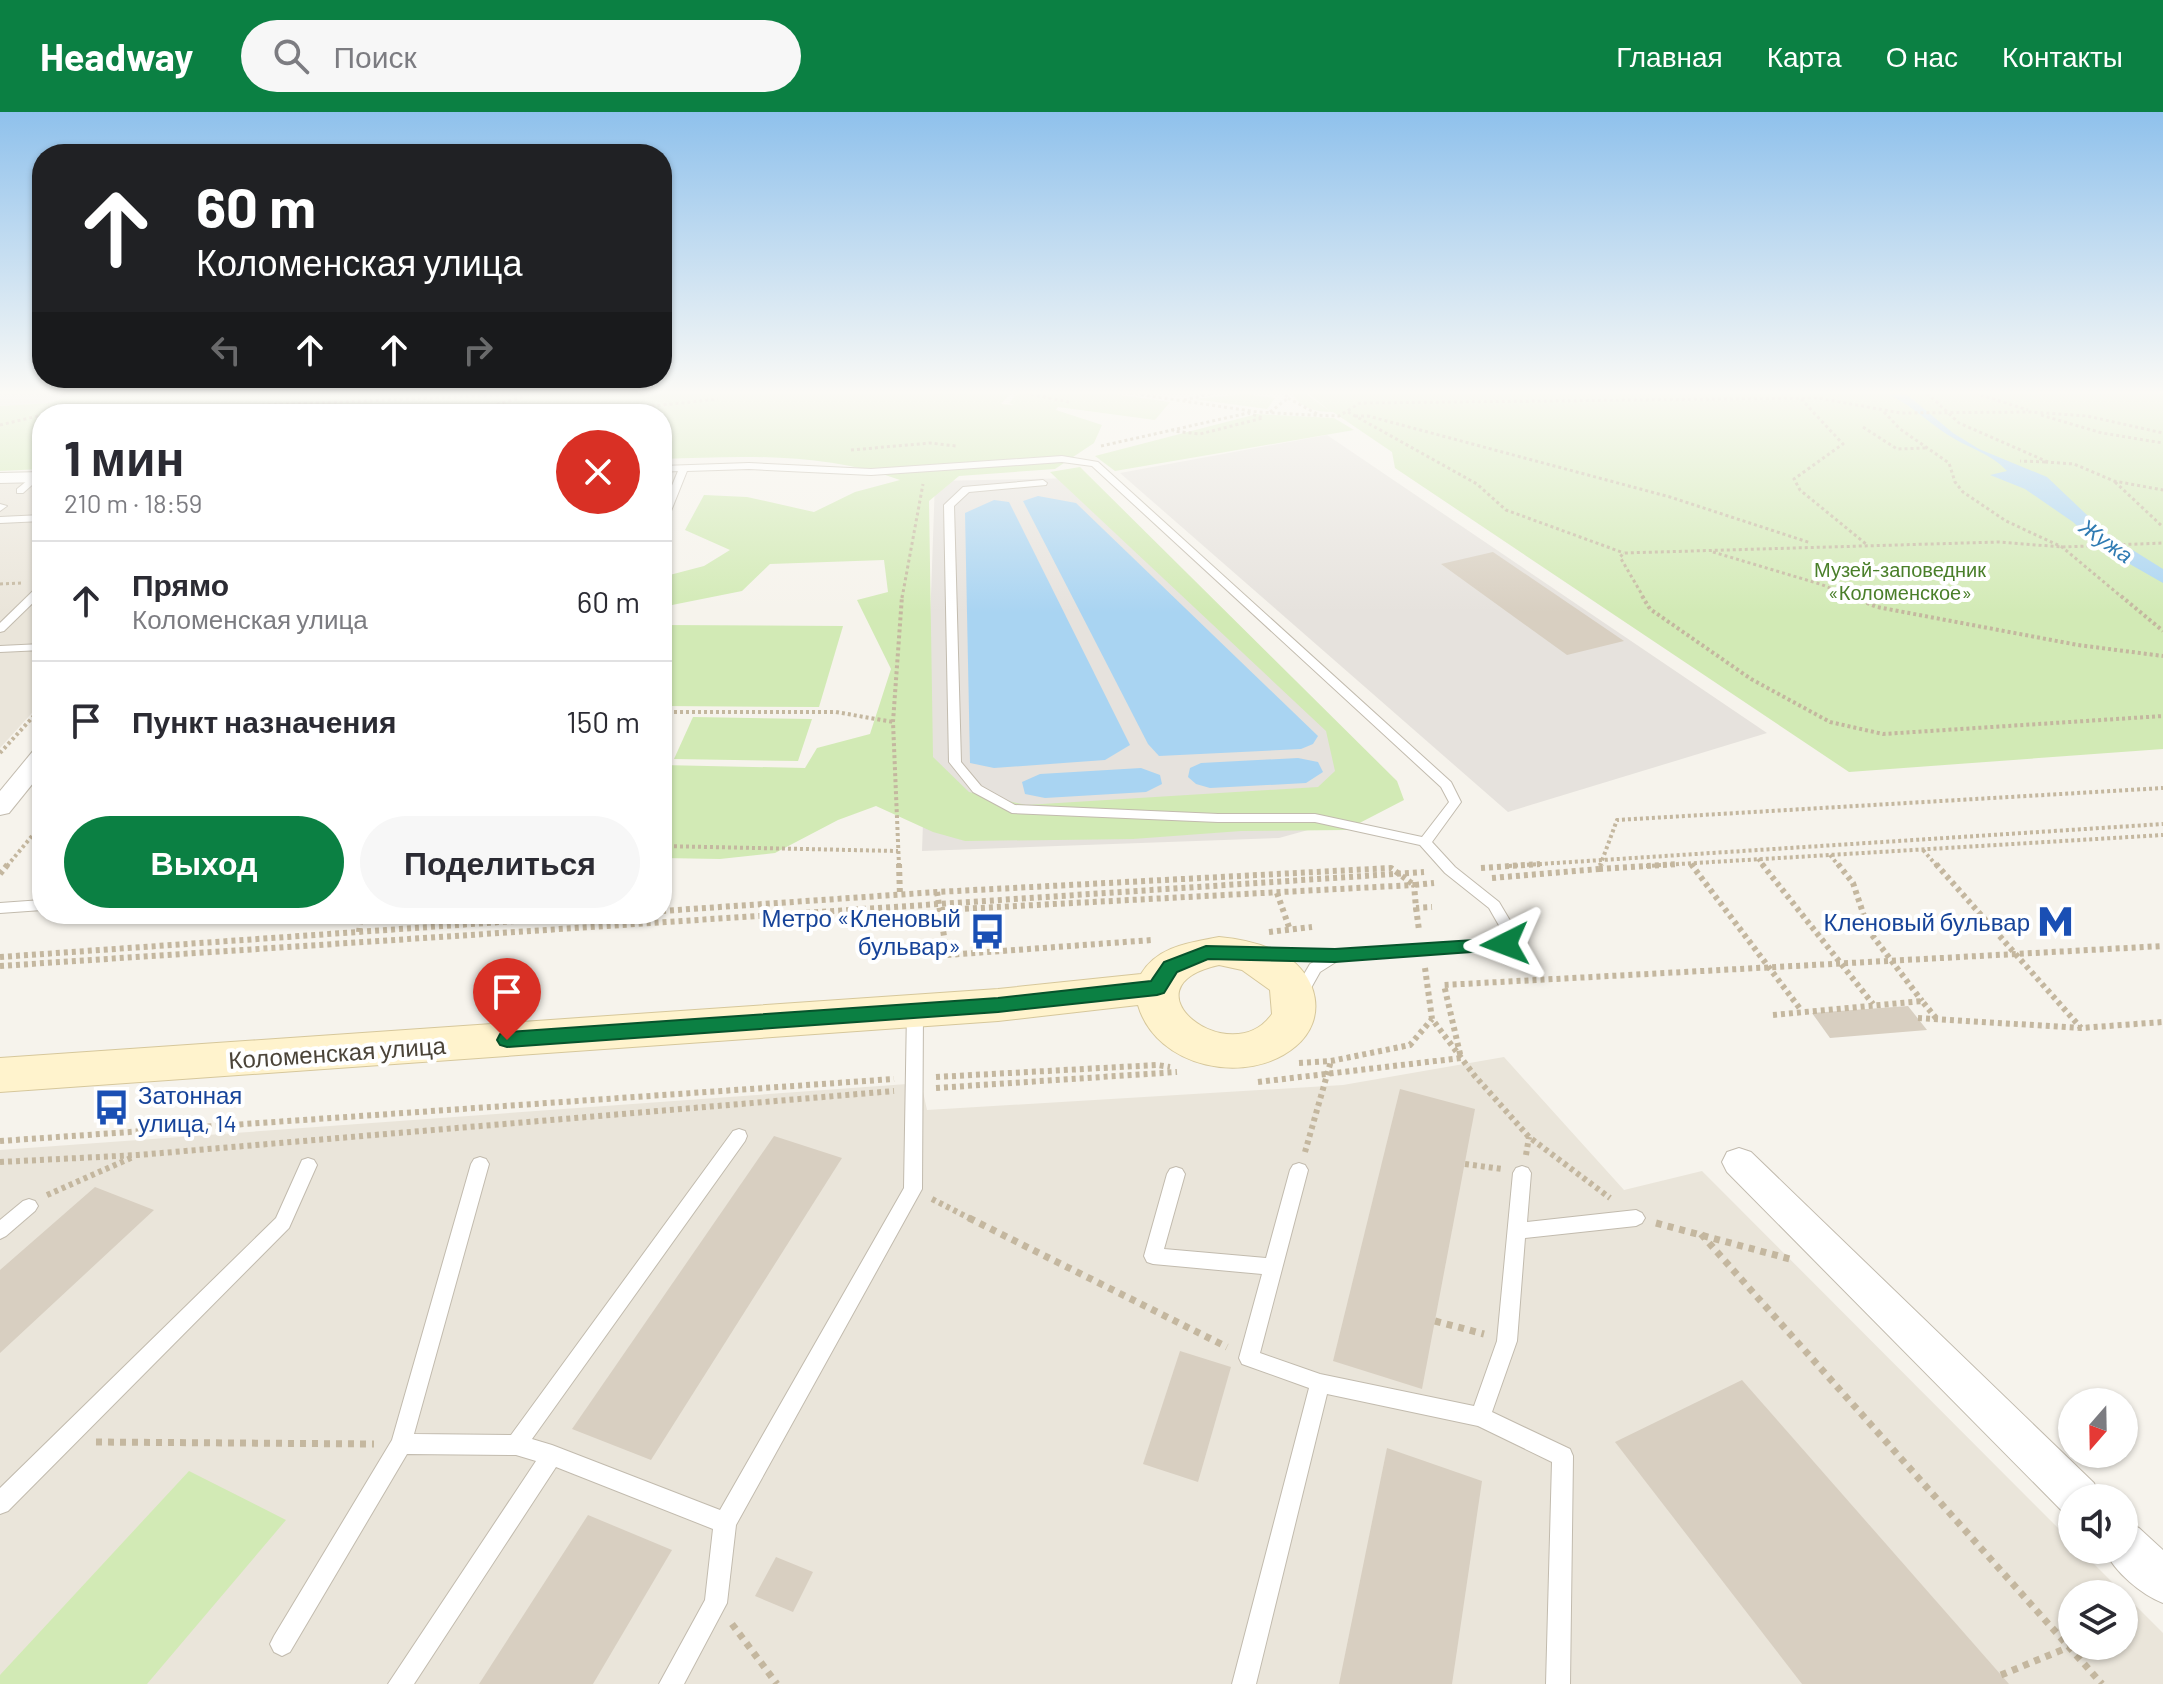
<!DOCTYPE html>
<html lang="ru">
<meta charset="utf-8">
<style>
:root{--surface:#fff;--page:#f7f7f7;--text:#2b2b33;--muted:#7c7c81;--line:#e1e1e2;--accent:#0b8043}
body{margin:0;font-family:Barlow,sans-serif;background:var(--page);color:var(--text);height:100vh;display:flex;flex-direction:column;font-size:30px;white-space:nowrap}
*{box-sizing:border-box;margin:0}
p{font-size:26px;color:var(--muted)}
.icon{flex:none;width:44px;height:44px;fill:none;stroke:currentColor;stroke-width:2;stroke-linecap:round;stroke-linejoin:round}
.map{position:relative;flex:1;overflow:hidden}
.drawer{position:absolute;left:32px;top:292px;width:640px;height:520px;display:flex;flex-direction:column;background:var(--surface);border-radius:32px;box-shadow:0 2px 6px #0004}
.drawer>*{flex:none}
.top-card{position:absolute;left:32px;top:32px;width:640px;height:244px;border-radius:32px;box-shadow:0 2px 6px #0004;background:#202124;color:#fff;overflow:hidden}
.needle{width:52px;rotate:200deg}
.fabs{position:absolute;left:2058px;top:1276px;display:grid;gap:16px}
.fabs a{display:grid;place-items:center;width:80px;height:80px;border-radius:50%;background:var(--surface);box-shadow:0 2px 6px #0004;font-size:40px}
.pin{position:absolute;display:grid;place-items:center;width:68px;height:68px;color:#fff;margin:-82px -34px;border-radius:50% 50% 50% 0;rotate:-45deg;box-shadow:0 0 8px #0007}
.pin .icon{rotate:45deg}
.me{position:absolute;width:88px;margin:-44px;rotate:267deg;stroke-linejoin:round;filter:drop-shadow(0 0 6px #0008)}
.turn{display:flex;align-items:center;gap:28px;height:168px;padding:0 32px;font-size:36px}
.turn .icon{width:104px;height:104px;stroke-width:2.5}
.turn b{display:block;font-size:56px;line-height:68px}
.lanes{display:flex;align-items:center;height:76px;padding:0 32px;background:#0003;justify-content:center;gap:40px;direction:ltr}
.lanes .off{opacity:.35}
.round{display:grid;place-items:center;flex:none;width:84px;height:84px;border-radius:42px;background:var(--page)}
.headline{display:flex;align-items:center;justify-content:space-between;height:136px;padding:0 32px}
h1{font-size:48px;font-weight:700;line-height:60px}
.primary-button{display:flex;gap:16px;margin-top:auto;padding:16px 32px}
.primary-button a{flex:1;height:92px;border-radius:48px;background:var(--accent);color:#fff;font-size:32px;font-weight:700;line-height:92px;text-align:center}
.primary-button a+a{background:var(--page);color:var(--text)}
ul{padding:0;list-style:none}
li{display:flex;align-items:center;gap:24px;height:120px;padding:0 32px;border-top:2px solid var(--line)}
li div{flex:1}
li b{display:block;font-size:30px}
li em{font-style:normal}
header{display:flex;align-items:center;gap:48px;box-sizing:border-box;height:112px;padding:0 40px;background:var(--accent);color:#fff}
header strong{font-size:38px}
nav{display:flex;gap:44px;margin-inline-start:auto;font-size:28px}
.search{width:560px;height:72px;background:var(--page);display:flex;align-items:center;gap:20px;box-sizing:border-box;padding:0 28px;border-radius:44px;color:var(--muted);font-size:30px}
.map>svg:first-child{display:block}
</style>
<header>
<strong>Headway</strong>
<div class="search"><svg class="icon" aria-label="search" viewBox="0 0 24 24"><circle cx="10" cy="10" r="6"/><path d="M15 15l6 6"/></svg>Поиск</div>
<nav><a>Главная</a><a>Карта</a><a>О нас</a><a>Контакты</a></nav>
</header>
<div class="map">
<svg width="2163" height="1572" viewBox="0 0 2163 1572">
<rect width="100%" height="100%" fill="#f6f3ec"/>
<!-- residential -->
<g fill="#eae5da" fill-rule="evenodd">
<path d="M 42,370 L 42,590 L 0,636 L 0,372 Z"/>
<path d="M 1504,945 L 1624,1078 L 1702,1059 L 2072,1430 L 2072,1438 L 2080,1438 L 2163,1521 L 2163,1572 L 0,1572 L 0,1038 L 921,971 L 927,998 L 1343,973 ZM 2072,1482 L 2124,1482 L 2124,1534 L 2072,1534 Z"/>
</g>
<!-- industrial -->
<g fill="#e6e2dd">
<path d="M 0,281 L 77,281 L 50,291 L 0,294 Z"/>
<path d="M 1327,323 L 1767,621 L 1508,700 L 1120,361 Z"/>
<path d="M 1080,366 L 1390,670 L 1337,710 L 1279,726 L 922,739 L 935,369 Z"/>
</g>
<!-- green -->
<g fill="#d2eab5">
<path d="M 77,281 L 1011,281 L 1001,292 L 1014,293 L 1009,291 L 1018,281 L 1107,281 L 1170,290 L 1155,308 L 1058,295 L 1056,298 L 1102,313 L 1094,331 L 1055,357 L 959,364 L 929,389 L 933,645 L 969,680 L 1026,693 L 1318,675 L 1335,659 L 1326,619 L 1050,360 L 1080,355 L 1397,669 L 1404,688 L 1346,718 L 1241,719 L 1133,727 L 965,729 L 933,720 L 876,694 L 838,708 L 775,741 L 720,747 L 662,746 L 662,653 L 805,656 L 817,636 L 870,622 L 891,557 L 857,488 L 888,480 L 884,448 L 770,452 L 742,479 L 662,495 L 662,465 L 704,454 L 730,438 L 685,418 L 704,383 L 747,385 L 814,400 L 855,380 L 900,368 C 823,340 742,344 662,347 L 662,302 L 42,302 L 42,357 L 0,359 L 0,294 L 50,291 Z"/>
<path d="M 1292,281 L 1305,281 L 1331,300 L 1308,281 L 2163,281 L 2163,637 L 1849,660 L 1395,356 L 1392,340 L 1333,300 L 1332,300 C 1317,300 1299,296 1292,281 Z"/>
<path d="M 1245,282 L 1275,286 L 1267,297 L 1194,287 Z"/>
<path d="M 1257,302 L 1334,306 L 1354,318 L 1115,359 L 1095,344 Z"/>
<path d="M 662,513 L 843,514 L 819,595 L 662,594 Z"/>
<path d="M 693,605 L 812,607 L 798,649 L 674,647 Z"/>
<path d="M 189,1359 L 286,1408 L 147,1572 L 0,1572 L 0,1563 Z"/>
</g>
<!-- water -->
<g fill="#a9d4f2">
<path d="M 1884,281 L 1905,281 L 1953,321 L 1979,337 L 2047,365 L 2107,422 L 2163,457 L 2163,471 L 2098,434 L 2073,410 L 2025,377 L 1990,363 L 2007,359 C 1992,342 1968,336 1948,323 C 1926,309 1909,290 1884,281 Z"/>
<path d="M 1038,384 L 1076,391 L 1318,624 L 1313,632 L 1301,637 L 1159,644 L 1148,632 L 1023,389 Z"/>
<path d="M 994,388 L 1009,390 L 1130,633 L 1105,648 L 994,656 L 970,651 L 965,401 Z"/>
<path d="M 1298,646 L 1318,650 L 1323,660 L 1306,671 L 1210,676 L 1196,672 L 1188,665 L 1190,656 L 1201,651 Z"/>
<path d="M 1141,656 L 1160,663 L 1162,672 L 1146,680 L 1045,686 L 1025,682 L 1022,670 L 1040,662 Z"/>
</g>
<!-- building -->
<g fill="#d8cfc1">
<path d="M 1493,440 L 1624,529 L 1567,543 L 1441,452 Z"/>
<path d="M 1908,894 L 1927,918 L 1830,926 L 1812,901 Z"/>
<path d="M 1400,977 L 1475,997 L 1422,1277 L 1333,1249 Z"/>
<path d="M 774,1024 L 842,1046 L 651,1348 L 572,1317 Z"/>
<path d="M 95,1075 L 154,1098 L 0,1241 L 0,1158 Z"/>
<path d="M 1180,1239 L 1231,1255 L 1198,1370 L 1143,1352 Z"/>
<path d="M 1742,1268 L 2009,1572 L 1802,1572 L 1615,1330 Z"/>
<path d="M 1387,1336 L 1482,1369 L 1452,1572 L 1339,1572 Z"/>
<path d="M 588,1403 L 672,1438 L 593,1572 L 479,1572 Z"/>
<path d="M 776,1445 L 813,1460 L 793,1500 L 755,1484 Z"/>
</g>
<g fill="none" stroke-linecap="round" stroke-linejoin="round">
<defs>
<g id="lane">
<path d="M 1062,344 L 1098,350 L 1451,670 L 1461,690 L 1432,730 L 1455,755 L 1499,790 L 1515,817 L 1510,836 L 1339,848 L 1320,860 L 1306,885 L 1296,885 L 1293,881 L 1310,852 L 1317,848 L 1267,847 L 1260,842 L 1262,838 L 1335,838 L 1499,827 L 1501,817 L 1489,796 L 1445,761 L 1420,733 L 1315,710 L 1218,710 L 1012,701 L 973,680 L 949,650 L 944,393 L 963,375 L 1043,368 L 1047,371 L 1046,373 L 969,380 L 954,394 L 961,650 L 981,674 L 1015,693 L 1218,702 L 1315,702 L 1422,725 L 1449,690 L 1441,675 L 1092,354 L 1062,350 L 871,363 L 749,357 L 687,359 L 667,409 L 662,412 L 662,398 L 678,359 L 662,360 L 662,354 L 749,351 L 871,357 Z"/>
<path d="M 34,363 L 41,365 L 23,381 L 17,381 L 17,377 Z"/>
<path d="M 0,392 L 7,394 L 0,399 Z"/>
<path d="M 42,403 L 42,409 L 0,411 L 0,405 Z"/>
<path d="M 42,473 L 42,482 L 4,519 L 0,520 L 0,511 L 38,474 Z"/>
<path d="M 42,532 L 42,538 L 0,540 L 0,534 Z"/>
<path d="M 42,788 L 42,798 L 0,801 L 0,791 Z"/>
<path d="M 915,892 L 920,894 L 923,898 L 922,1077 L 736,1413 L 727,1491 L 684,1572 L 659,1572 L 705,1488 L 713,1417 L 556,1355 L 414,1572 L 388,1572 L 536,1349 L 516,1343 L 407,1342 L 290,1540 L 282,1544 L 274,1540 L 270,1532 L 274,1524 L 392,1328 L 471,1052 L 474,1047 L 480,1045 L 486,1047 L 489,1052 L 414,1322 L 511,1323 L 733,1019 L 739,1017 L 745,1019 L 747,1024 L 745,1029 L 532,1327 L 552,1333 L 720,1398 L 904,1076 L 907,898 L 910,894 Z"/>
<path d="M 308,1046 L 314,1048 L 317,1053 L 289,1116 L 8,1399 L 0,1402 L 0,1376 L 276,1106 L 302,1048 Z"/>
<path d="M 1299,1051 L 1305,1053 L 1308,1058 L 1260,1241 L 1320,1262 L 1474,1294 L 1497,1229 L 1513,1061 L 1516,1056 L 1522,1054 L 1528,1056 L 1531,1061 L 1527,1110 L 1636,1098 L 1642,1101 L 1645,1106 L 1642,1111 L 1636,1114 L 1525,1126 L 1517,1229 L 1492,1300 L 1570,1337 L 1573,1344 L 1570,1572 L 1546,1572 L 1552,1350 L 1478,1314 L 1327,1282 L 1256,1572 L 1232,1572 L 1309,1276 L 1242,1252 L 1239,1246 L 1262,1162 L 1153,1152 L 1147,1150 L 1144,1144 L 1167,1062 L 1170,1057 L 1176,1055 L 1182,1057 L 1185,1062 L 1164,1137 L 1266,1146 L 1290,1058 L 1293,1053 Z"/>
<path d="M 29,1087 L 35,1089 L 38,1094 L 35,1099 L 6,1124 L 0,1127 L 0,1108 L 23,1089 Z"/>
</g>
<g id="street">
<path d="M 42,360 L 42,370 L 0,371 L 0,361 Z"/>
<path d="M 42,637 L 42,660 L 9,701 L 0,703 L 0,679 L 33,639 Z"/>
<path d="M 1739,1036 L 1751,1040 L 2094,1371 L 2100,1386 L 2072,1386 L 2072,1404 L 2064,1401 L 1727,1060 L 1722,1050 L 1727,1040 Z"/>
<path d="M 2124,1409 L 2139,1416 L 2163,1438 L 2163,1491 C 2142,1483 2114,1460 2105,1438 L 2124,1438 Z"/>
</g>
<path id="secondary" d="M 1219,825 C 1241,827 1264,832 1284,843 C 1318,863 1328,907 1296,934 C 1248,975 1156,956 1138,893 L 998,909 L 0,980 L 0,946 L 998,877 L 1141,862 C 1158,834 1189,831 1219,825 ZM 1219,853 L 1242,858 L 1270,878 L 1272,902 C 1231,961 1119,875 1219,853 Z"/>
</defs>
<!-- lane casing -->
<use href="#lane" stroke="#c2bbae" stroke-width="2"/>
<!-- street casing -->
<use href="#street" stroke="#c2bbae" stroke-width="2"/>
<!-- secondary casing -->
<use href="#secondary" stroke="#d6c79b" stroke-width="2"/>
<!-- path-far3 -->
<g stroke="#c4b79f" stroke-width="3" stroke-dasharray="3 3" stroke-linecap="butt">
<path d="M 934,281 L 966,281"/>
<path d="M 1025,281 L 1069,290"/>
<path d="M 1129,281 L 1258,300 L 1310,303 L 1339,304 L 1360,291 L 1818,286 L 1901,301 L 2031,300 L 2087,304 L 2163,321"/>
<path d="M 1927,281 L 1959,311 L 2048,350 L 2020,349"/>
<path d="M 1975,281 L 2028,298"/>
<path d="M 1288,286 L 1319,303"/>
<path d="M 1801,287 L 1843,332 L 1794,367 L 1800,378 L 1866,432"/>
<path d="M 1184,288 L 1214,281"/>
<path d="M 1270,300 L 1288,286 L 1285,281"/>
<path d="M 1348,300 L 1477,372 L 1506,398 L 1624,441"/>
<path d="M 1884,300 L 1900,317 L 1949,351 L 1955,370 L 1963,380 L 2006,409 L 2062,435 L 2123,486"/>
<path d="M 46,302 L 556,281"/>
<path d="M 441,302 L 458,296 L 477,297 L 480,302"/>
<path d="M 462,302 L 523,285"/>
<path d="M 580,302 L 718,287"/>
<path d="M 2041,303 L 2102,321 L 2163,331"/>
<path d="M 1355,304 L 1368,304 L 1670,385 L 1811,431"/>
<path d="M 0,313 L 42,303"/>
<path d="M 1863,315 L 1897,337 L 1926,336"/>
<path d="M 1101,334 L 1248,301 L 1263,306 L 1200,322 L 1173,319"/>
<path d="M 851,338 L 930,331 L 956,334"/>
<path d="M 2045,350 L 2074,352 L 2114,369 L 2163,378"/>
<path d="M 2115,370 L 2163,415"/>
<path d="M 1713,440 L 1820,472 L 1855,486"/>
<path d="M 0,472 L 21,471"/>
<path d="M 902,486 L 923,372"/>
<path d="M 1644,486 L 1620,445 L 1624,441 L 1999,430 L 2062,435 L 2163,431"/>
</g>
<!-- path-far2 -->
<g stroke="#c4b79f" stroke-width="4" stroke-dasharray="3 3" stroke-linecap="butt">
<path d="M 1642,484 L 1650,497 L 1751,567 L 1830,610 L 1883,622 L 2163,604"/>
<path d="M 1850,484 L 1877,495 L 2078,533 L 2163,544"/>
<path d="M 2121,484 L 2163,519"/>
<path d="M 662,600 L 836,600 L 893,610"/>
<path d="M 0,641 L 42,595"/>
<path d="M 662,734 L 898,739"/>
<path d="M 1923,738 L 1937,754"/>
<path d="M 1830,743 L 1839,754"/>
<path d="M 1758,747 L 1764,754"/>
<path d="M 7,754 L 42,712"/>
<path d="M 899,754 L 893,610 L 902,484"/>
<path d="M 1509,754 L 2163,712"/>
<path d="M 1600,754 L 1617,708 L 2163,676"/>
<path d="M 1646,754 L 2163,723"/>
</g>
<!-- path-far1 -->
<g stroke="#c4b79f" stroke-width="6" stroke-dasharray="4 4" stroke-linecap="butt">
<path d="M 899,752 L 900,784"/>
<path d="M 1691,752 L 1801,898"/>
<path d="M 1762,752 L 1873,892"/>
<path d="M 1838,752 L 1853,771 L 1869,819 L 1922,889"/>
<path d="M 1936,752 L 2081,916"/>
<path d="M 1481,756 L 1540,752"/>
<path d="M 1599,757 L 1679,752"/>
<path d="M 0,762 L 8,752"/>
<path d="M 1492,766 L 1599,757 L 1601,752"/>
<path d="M 937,780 L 947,843 L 1152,828"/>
<path d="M 1277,781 L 1289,815"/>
<path d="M 1416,796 L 1419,818"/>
<path d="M 941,798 L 1414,773 L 1416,796 L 1432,795"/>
<path d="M 662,799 L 937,780 L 1391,756 L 1414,773 L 1434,771"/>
<path d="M 359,820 L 361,802"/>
<path d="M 1269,820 L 1312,815"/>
<path d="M 0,845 L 615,802"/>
<path d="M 0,854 L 1424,760"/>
<path d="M 1425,856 L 1432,907 L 1474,963 L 1529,1025 L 1610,1086"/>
<path d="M 1773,903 L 1922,889 L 1936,906"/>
<path d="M 1918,906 L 2081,916 L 2163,910"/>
<path d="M 1299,951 L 1331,949 L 1410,933 L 1432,907"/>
<path d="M 936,965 L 1157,953 L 1170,955"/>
<path d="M 1258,970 L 1461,946 L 1444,873 L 2163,834"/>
<path d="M 936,976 L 1177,960"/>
<path d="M 0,1029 L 894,967"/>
<path d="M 1305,1040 L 1331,949"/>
<path d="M 1526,1043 L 1529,1025"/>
<path d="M 0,1050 L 138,1043 L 894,979"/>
<path d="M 1465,1052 L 1502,1057"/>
<path d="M 47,1083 L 133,1045"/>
<path d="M 932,1087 L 973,1108"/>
</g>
<!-- path -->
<g stroke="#c4b79f" stroke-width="7" stroke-dasharray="6 6" stroke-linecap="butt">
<path d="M 969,1106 L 1227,1235"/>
<path d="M 1656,1111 L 1790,1147"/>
<path d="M 1701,1122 L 2102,1572"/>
<path d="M 1435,1209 L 1484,1222"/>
<path d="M 96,1330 L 374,1332"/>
<path d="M 732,1512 L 777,1572"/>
<path d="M 2001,1563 L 2069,1535"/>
</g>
<!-- lane -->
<use href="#lane" fill="#fff" fill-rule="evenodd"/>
<!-- street -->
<use href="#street" fill="#fff" fill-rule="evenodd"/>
<!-- secondary -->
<use href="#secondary" fill="#fff3cd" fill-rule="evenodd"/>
</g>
<!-- sky -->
<linearGradient id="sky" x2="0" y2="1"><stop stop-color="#8fc1ec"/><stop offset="0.56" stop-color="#fbfaf6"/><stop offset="1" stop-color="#fbfaf6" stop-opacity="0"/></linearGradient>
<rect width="2163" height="501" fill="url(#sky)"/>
<!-- route -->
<path fill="#0b8043" stroke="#07532c" stroke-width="2" d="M 1505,826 L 1512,828 L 1514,832 L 1512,837 L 1335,850 L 1208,847 L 1177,860 L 1164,881 L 1157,883 L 998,900 L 507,935 L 500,933 L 497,928 L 500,922 L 507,920 L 998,886 L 1151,869 L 1164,850 L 1206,834 L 1335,837 Z"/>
<!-- icons -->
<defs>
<symbol id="metro-bare" viewBox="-9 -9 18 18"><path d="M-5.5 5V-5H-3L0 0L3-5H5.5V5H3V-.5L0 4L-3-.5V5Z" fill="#1a4fb4" stroke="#fff" stroke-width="2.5" paint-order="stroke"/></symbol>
<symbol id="bus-bare" viewBox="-9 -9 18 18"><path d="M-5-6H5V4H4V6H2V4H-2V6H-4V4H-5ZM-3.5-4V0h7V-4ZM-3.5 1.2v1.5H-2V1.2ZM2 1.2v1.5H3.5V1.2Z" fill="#1a4fb4" stroke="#fff" stroke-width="2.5" paint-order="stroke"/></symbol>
</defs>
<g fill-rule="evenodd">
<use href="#metro-bare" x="2030" y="784" width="51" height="51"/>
<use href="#bus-bare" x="962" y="794" width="51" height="51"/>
<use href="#bus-bare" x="86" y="970" width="51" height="51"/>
</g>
<g text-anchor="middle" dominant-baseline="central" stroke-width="8" stroke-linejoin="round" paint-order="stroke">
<!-- far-park labels -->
<g font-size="20" fill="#4a7f2a" stroke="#fff">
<text x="1900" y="457">Музей-заповедник<tspan x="1900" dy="23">«Коломенское»</tspan></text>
</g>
<!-- far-water labels -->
<g font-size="22" font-style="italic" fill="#2e7ab2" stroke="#fff">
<text transform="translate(2107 428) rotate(35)">Жужа</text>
</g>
<!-- transit labels -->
<g font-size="24" fill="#164399" stroke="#fff" text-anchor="end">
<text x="961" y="805">Метро «Кленовый<tspan x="961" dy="28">бульвар»</tspan></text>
<text x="2030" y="809">Кленовый бульвар</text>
<text x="138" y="982" text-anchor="start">Затонная<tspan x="138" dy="28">улица, 14</tspan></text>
</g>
<!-- street labels -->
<g font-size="24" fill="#4b4439" stroke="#fff">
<text transform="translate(337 940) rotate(-4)">Коломенская улица</text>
</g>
</g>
</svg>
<div class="fabs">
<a><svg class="needle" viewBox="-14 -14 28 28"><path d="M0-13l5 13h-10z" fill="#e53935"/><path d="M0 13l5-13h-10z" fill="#7c7c81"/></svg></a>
<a><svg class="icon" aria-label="sound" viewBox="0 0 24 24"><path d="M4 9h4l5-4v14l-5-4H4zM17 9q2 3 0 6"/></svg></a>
<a><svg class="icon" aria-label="layers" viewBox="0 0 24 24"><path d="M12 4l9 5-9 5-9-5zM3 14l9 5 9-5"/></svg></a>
</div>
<div class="pin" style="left:507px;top:928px;background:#d93025"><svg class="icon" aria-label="arrive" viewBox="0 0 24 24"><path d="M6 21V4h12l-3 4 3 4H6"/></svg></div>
<svg class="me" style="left:1505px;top:832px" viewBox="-20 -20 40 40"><path d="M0-17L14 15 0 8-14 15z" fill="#0b8043" stroke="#fff" stroke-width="4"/></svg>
<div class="top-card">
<div class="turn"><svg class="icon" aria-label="ahead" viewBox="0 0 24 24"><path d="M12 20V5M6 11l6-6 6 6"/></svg><div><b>60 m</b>Коломенская улица</div></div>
<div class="lanes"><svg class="icon off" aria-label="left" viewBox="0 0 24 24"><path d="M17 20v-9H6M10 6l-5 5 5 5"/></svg><svg class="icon" aria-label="ahead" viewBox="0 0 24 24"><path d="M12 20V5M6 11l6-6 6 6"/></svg><svg class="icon" aria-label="ahead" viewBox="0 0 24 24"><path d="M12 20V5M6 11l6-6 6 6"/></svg><svg class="icon off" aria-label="right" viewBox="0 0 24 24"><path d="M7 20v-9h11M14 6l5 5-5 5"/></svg></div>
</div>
<section class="drawer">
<div class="headline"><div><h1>1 мин</h1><p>210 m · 18:59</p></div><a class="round" style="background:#d93025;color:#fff"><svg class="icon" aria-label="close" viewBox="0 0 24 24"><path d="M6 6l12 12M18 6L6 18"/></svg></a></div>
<ul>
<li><svg class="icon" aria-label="ahead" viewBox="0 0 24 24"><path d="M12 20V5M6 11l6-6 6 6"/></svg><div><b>Прямо</b><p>Коломенская улица</p></div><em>60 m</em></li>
<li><svg class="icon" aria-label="arrive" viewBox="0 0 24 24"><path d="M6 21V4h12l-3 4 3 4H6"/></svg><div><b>Пункт назначения</b></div><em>150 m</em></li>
</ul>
<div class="primary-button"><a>Выход</a><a>Поделиться</a></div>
</section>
</div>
